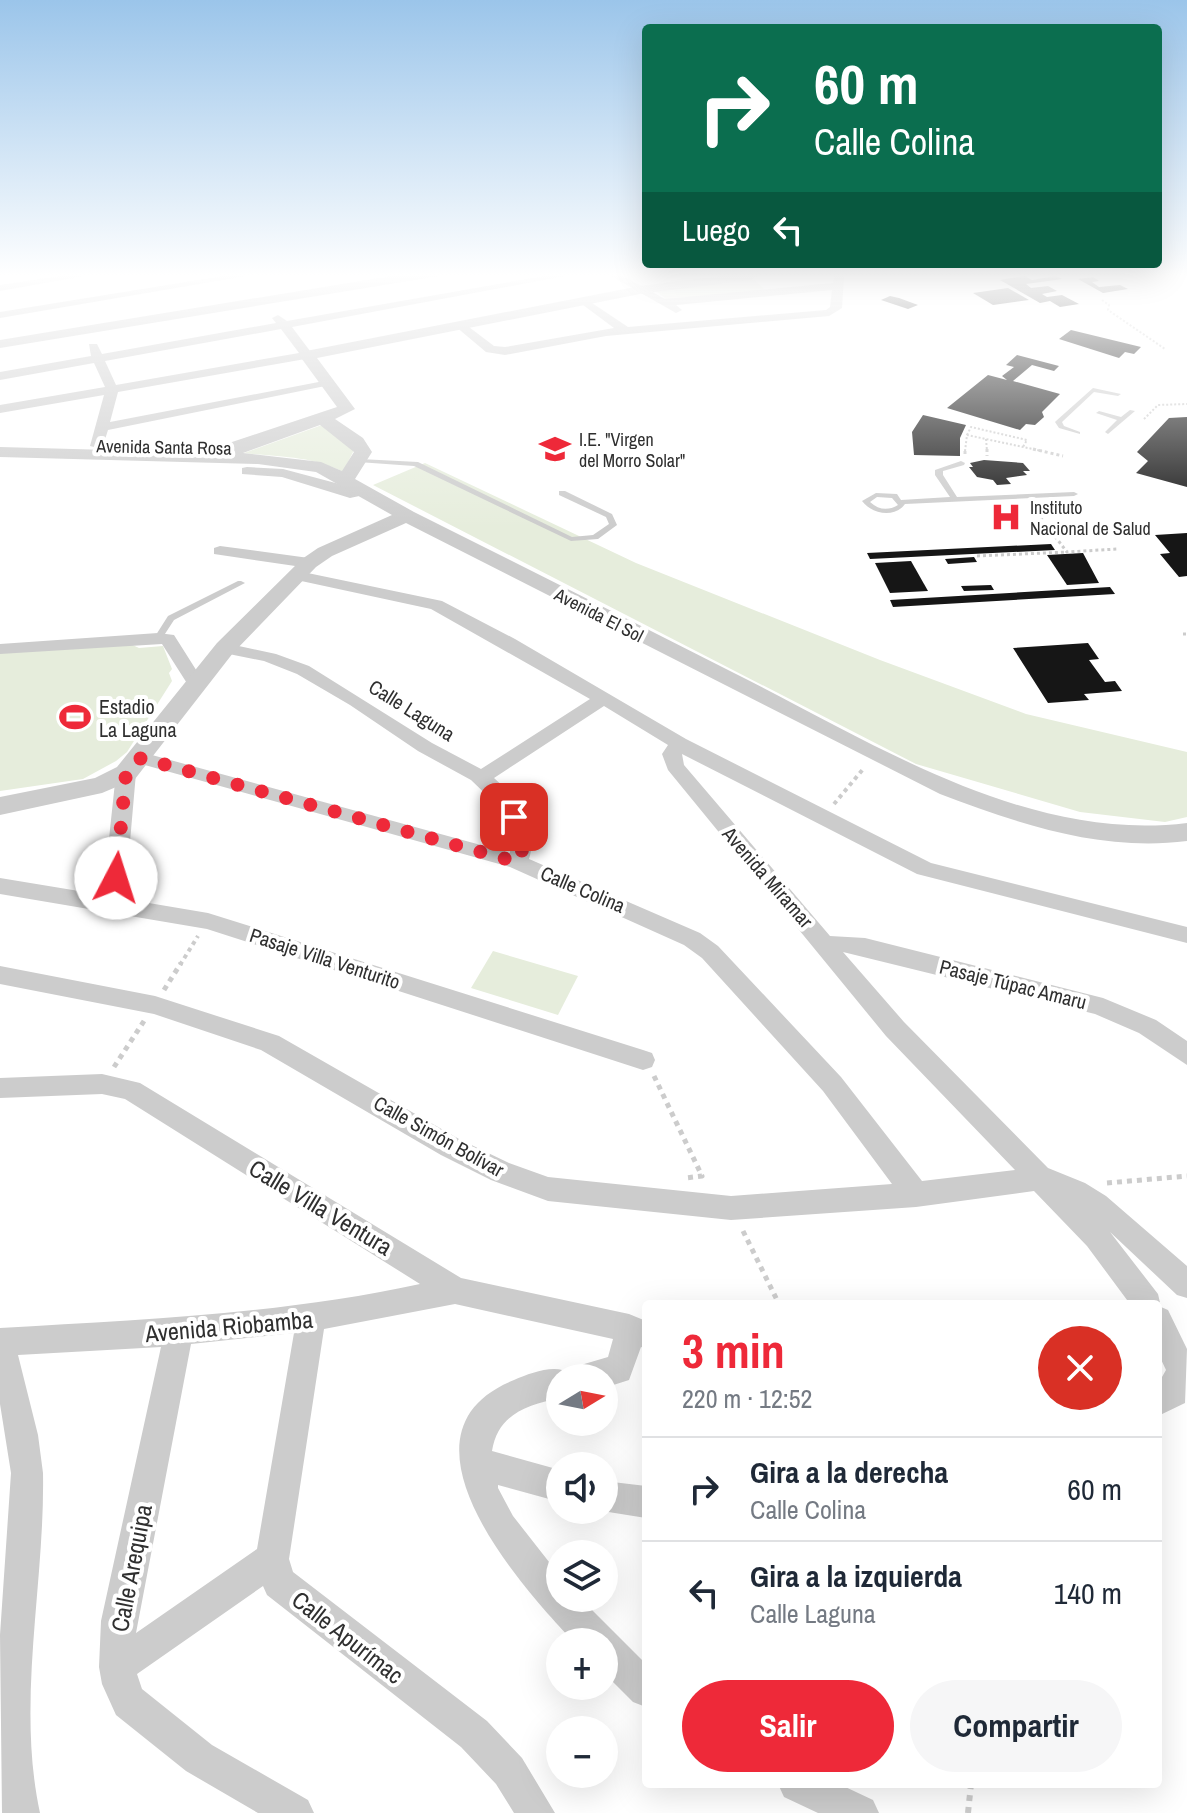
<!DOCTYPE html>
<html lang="es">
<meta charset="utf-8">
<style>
:root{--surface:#fff;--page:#f6f6f7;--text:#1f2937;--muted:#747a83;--line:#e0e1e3;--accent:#ee2939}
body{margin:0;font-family:"Archivo Narrow",sans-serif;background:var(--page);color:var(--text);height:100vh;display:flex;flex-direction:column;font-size:30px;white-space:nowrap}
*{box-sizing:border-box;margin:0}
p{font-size:26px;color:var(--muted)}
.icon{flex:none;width:44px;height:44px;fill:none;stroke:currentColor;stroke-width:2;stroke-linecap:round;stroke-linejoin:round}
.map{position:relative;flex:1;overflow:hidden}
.details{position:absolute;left:642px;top:1300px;width:520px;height:488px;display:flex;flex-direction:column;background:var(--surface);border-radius:8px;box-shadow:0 8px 32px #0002}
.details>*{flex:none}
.banner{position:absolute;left:642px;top:24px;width:520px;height:244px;border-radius:8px;box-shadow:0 8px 32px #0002;background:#0b6e4f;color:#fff;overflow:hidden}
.needle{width:52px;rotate:80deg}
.buttons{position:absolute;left:546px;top:1364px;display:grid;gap:16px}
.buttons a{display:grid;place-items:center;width:72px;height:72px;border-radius:50%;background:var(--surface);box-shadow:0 8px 32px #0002;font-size:40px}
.pin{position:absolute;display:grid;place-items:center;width:68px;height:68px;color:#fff;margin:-34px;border-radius:16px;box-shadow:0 4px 12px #0006}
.me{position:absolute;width:88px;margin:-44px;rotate:5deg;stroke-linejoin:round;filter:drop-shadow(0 0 6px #0008)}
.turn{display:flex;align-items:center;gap:28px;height:168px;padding:0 40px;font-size:36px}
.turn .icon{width:104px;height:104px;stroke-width:2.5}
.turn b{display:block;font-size:56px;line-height:68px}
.then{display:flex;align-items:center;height:76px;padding:0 40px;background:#0003;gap:16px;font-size:30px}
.round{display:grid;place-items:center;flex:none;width:84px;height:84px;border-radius:42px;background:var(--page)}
.head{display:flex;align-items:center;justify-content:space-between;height:136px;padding:0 40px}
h1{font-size:48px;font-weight:800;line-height:60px;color:var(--accent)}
.action{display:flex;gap:16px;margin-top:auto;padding:16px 40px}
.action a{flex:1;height:92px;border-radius:48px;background:var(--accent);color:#fff;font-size:32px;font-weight:800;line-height:92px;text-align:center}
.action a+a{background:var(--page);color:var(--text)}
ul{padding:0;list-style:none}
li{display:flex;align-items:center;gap:24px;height:104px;padding:0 40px;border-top:2px solid var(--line)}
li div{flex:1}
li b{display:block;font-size:30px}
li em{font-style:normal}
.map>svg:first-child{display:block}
</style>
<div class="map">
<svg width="1187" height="1813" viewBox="0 0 1187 1813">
<rect width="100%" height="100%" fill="#fff"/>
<!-- green -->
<g fill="#e6eddc">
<path d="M 755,280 L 766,291 L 668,301 L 654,289 Z"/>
<path d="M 322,425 L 354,450 L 343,472 C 314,456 276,457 244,453 Z"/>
<path d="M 425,463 L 636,563 L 880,660 L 1026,714 L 1187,752 L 1187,817 L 1165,822 L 1080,812 L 916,764 L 373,485 Z"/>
<path d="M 126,642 L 139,648 L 163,646 L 172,669 L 169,673 L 172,681 L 127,752 L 116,761 L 83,779 L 0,791 L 0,651 Z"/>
<path d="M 493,951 L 578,976 L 558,1015 L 471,988 Z"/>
</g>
<!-- building -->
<g fill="#161616">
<path d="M 1025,276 L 1032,280 L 1056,276 L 1062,279 L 1026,284 L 1031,288 L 1048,286 L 1057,291 L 1042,294 L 1047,297 L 1062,295 L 1079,304 L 1060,307 L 1050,301 L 1040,303 L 1000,280 Z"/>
<path d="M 1093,277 L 1099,281 L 1092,282 L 1099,287 L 1120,285 L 1128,289 L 1103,293 L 1078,279 Z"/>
<path d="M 1008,288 L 1029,300 L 993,305 L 973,293 Z"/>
<path d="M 890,296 L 899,298 L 918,305 L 908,309 L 881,300 Z"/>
<path d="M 1071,330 L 1141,347 L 1134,354 L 1125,352 L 1119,358 L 1059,339 Z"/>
<path d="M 1017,355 L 1059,366 L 1054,371 L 1032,365 L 1013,381 L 1060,394 L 1042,412 L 1044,417 L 1035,425 L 1026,424 L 1020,430 L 947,408 L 988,375 L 1007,380 L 1002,376 L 1014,367 L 1006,365 Z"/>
<path d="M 923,415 L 966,425 L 960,438 L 960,456 L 914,455 L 912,432 Z"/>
<path d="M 1187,417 L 1187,487 L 1136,473 L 1148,461 L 1137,452 L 1169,418 Z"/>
<path d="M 984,460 L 1023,463 L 1030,471 L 1023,471 L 1027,475 L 1006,478 L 1011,484 L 997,485 L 993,480 L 977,477 L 969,467 L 973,467 L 970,463 Z"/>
<path d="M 1187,533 L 1187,576 L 1179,577 L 1160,554 L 1170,553 L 1155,535 Z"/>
<path d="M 1051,544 L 1055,550 L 870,559 L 867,553 Z"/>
<path d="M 1083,553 L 1099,583 L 1067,585 L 1047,555 Z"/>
<path d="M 974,557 L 977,562 L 948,564 L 945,559 Z"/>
<path d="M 911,561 L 928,591 L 890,593 L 875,563 Z"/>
<path d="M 991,585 L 994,590 L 964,591 L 961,586 Z"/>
<path d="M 1110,587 L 1115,594 L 893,607 L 890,600 Z"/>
<path d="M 1088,643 L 1099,659 L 1089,660 L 1105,682 L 1115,681 L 1122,691 L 1084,694 L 1089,700 L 1048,703 L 1013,648 Z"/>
</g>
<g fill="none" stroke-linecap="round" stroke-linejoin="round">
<!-- path-far4 -->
<g stroke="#ccc" stroke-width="2" stroke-dasharray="2 2" stroke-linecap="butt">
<path d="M 1102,300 L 1109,305 L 1108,310 L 1165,349"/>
<path d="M 1144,419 L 1158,405 L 1187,404"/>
<path d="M 967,435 L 971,427 L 1027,440 L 1023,447"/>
<path d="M 986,439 L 987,451"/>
<path d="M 965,451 L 967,435 L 1042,451"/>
</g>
<!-- path-far3 -->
<g stroke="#ccc" stroke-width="3" stroke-dasharray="3 3" stroke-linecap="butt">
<path d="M 987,449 L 987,456"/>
<path d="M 1033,449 L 1063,456"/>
<path d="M 965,454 L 965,449"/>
<path d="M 1033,508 L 1067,552 L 1117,549"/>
<path d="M 977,556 L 1067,552"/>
<path d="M 1183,634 L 1187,634"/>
</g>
<!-- path-far2 -->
<g stroke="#ccc" stroke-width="4" stroke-dasharray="4 4" stroke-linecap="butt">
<path d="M 834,804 L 864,768"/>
<path d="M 180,965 L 198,936"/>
</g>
<!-- path-far1 -->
<g stroke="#ccc" stroke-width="5" stroke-dasharray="5 5" stroke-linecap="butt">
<path d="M 164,990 L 181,963"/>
<path d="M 114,1067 L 144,1021"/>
<path d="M 654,1076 L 702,1176 L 685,1178"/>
<path d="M 1107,1183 L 1187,1176"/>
<path d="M 743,1231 L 779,1304"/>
</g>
<!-- path -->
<path stroke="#ccc" stroke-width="6" stroke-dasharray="6 6" stroke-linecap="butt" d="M 968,1813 L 971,1784"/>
<!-- service -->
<g fill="#ccc" fill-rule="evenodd">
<path d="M 1093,388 L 1121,394 L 1118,396 L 1094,392 L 1062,422 L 1064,426 L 1080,432 L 1080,434 L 1059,428 L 1055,422 L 1056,421 Z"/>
<path d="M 1130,410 L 1135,411 L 1108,434 L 1105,432 L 1117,420 L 1096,413 L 1099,411 L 1121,417 Z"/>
<path d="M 360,459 L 418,462 L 572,537 L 593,535 L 609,524 L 606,517 L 559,495 L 559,491 L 565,491 L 612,514 L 617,525 L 598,539 L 571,541 L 414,466 L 358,462 L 356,461 Z"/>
<path d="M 961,461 L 965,463 L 964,465 L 943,471 L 943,475 L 957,497 L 1074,492 L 1078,494 L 1074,496 L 905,504 C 895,518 873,515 862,501 L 876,493 L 897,494 L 901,500 L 950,497 L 935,475 L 935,470 ZM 877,497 L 892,498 L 898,505 C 888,511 879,510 870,502 Z"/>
<path d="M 238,581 L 241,581 L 245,583 L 174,620 L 161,640 L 155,640 L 154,638 L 168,616 Z"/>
</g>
<!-- minor -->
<g fill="#ccc" fill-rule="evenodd">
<path d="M 60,276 L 84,276 L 0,291 L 0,285 Z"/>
<path d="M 223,276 L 246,276 L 0,318 L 0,312 Z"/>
<path d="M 391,276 L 439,276 L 0,348 L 0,340 Z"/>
<path d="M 544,276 L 565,276 L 292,327 L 313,355 L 311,358 L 118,392 L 110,422 L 329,380 L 335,384 L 108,430 L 102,449 L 90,446 L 104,395 L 0,413 L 0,405 L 105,387 L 94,363 L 0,380 L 0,372 L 91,356 L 89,344 L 97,344 L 102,354 L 276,323 L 272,318 L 278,315 L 287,321 ZM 281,329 L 299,353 L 116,385 L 105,361 Z"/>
<path d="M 611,276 L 623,276 L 665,299 L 833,283 L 834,276 L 844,276 L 842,308 L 829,316 L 606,336 L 505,355 L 486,352 L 455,326 L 465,324 L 494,346 L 505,347 L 614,328 L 579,302 L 583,297 L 628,327 L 826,310 L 830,307 L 832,290 L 676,305 L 682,310 L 676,313 Z"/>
<path d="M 247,467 L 283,469 L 373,493 L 350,498 L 282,477 L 242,474 L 242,468 Z"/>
<path d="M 220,546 L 309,558 L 317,563 L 309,568 L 214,554 L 214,548 Z"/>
<path d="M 298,571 L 442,601 L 515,639 L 686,739 L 931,863 L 1187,927 L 1187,943 L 917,874 L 682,754 L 684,765 L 830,936 L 865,938 L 1103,998 L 1156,1020 L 1187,1041 L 1187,1065 L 1139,1033 L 1095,1014 L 843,952 L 904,1022 L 1048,1168 L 1085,1183 L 1106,1196 L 1187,1266 L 1187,1298 L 1177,1295 L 1110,1232 L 1158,1294 L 1161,1307 L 1168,1310 L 1187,1349 L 1185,1403 L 1158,1416 L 1158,1384 L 1166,1370 L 1158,1353 L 1158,1304 L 1130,1304 L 1087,1246 L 1034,1191 L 916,1207 L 731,1220 L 548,1201 L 491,1180 L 441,1155 L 261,1050 L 154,1014 L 0,984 L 0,966 L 155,996 L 279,1036 L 459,1139 L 509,1163 L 548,1177 L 731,1196 L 892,1184 L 823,1091 L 702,958 L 684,945 L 510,867 L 134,762 L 131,758 L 134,754 L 141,752 L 510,853 L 510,832 L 499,807 L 471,780 L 418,751 L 350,705 L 297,674 L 264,661 L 219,652 L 216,648 L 225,643 L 276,654 L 309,666 L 432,743 L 481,769 L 590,699 L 431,609 L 292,579 L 292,573 ZM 604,706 L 668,745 L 662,754 L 668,770 L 886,1036 L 1015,1170 L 922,1181 L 841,1077 L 718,946 L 700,933 L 529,859 C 539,829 516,797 494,778 Z"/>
<path d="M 158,633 L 174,635 L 205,684 L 202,688 L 190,688 L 162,644 L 0,654 L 0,644 Z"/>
<path d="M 126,767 L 136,773 L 125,899 L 208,913 L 643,1050 L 652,1053 L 655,1060 L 652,1067 L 643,1070 L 207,929 L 0,894 L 0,878 L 103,895 L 116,773 Z"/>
<path d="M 102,1074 L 140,1083 L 461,1278 L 629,1314 L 646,1321 L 646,1349 L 641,1347 L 629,1380 L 604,1388 L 604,1378 L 560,1378 L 560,1398 C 527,1405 498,1414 492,1451 L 560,1470 L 560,1502 L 498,1485 L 498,1488 L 513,1516 L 560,1576 L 560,1598 L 580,1598 L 646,1664 L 646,1707 L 633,1702 L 604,1673 L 604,1642 L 574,1642 C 519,1585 384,1432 514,1380 C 531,1373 556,1363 571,1374 L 574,1367 L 608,1357 L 613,1339 L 455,1304 L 324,1329 L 289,1559 L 293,1572 L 487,1721 L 522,1758 L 555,1813 L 514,1813 L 496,1784 L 461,1747 L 267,1595 L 263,1586 L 137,1674 L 142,1689 L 212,1745 L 308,1800 L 314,1813 L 258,1813 L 186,1771 L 116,1715 L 102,1684 L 99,1667 L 101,1621 L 161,1347 L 18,1355 L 38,1435 L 43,1473 C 45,1585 16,1702 40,1813 L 2,1813 L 0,1635 L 11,1473 L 0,1404 L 0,1328 C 140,1320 282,1314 420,1284 L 125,1099 L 102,1094 L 0,1098 L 0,1078 ZM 294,1333 L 257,1549 L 136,1633 L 191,1344 Z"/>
<path d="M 604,1481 L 646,1486 L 646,1518 L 596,1510 L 604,1510 Z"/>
<path d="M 778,1784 L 839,1784 L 873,1800 L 879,1813 L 818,1813 L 784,1797 Z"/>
</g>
<!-- tertiary -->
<path fill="#ccc" fill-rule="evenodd" d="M 721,276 L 758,276 L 751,280 L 640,294 L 317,358 L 355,409 L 335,419 L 363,438 L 372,452 L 355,479 L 414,512 C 520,565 627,619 734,673 C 872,742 1026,843 1187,823 L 1187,841 C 1102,852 1019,824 940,794 L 406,523 L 332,556 L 316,567 L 233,653 L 135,779 L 102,793 L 0,815 L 0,797 L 95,778 L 117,767 L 217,643 L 302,559 L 318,548 L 392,515 L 316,472 L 258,464 L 0,457 L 0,447 L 219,453 L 220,446 L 337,407 L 299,355 L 301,352 L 640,286 ZM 320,425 L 354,452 L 342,471 L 321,462 L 243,453 Z"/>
</g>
<!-- sky -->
<linearGradient id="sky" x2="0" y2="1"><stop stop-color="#9bc5ea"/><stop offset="0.52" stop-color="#fff"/><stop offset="1" stop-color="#fff" stop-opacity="0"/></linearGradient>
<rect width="1187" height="529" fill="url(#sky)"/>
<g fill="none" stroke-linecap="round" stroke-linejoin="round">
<!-- route -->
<path stroke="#ee2939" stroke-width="14" stroke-dasharray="0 25.2" d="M 116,878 L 126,773 L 141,758 L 517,862 L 523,848 L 514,817"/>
</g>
<!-- icons -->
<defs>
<symbol id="school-bare" viewBox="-9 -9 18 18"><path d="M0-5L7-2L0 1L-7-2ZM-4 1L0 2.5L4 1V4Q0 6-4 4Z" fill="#ee2939" stroke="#fff" stroke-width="2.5" paint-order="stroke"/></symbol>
<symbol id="hospital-bare" viewBox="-9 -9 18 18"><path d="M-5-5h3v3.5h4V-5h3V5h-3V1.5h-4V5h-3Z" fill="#ee2939" stroke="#fff" stroke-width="2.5" paint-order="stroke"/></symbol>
<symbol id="stadium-bare" viewBox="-9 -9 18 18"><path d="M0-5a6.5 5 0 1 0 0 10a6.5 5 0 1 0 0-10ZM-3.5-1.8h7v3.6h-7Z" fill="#ee2939" stroke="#fff" stroke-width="2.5" paint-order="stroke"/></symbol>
</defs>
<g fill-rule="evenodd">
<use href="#school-bare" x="533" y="427" width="44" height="44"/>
<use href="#hospital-bare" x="984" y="495" width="44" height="44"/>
<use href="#stadium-bare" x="53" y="695" width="44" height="44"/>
</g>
<g text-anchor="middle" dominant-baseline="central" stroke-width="8" stroke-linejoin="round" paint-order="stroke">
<!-- far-poi labels -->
<g font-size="18" fill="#2f2f2f" stroke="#fff" text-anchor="start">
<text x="579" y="439">I.E. "Virgen<tspan x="579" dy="21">del Morro Solar"</tspan></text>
<text x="1030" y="507">Instituto<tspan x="1030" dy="21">Nacional de Salud</tspan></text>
</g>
<!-- far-street labels -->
<g font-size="18" fill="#2f2f2f" stroke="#fff">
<text transform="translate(164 447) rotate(1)">Avenida Santa Rosa</text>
<text transform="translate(599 615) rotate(27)">Avenida El Sol</text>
</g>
<!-- poi labels -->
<g font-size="20" fill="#2f2f2f" stroke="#fff" text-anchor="start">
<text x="99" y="706">Estadio<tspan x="99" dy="23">La Laguna</tspan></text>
</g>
<!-- street labels -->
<g font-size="20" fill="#2f2f2f" stroke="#fff">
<text transform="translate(412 710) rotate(32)">Calle Laguna</text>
<text transform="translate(768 877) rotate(49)">Avenida Miramar</text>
<text transform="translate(583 889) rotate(23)">Calle Colina</text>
<text transform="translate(325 958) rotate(18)">Pasaje Villa Venturito</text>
<text transform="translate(1013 984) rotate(14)">Pasaje Túpac Amaru</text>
<text transform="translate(439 1136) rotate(29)">Calle Simón Bolívar</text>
</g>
<!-- near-street labels -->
<g font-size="24" fill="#2f2f2f" stroke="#fff">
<text transform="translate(321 1207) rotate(31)">Calle Villa Ventura</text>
<text transform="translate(229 1326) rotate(-5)">Avenida Riobamba</text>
<text transform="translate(131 1568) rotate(-79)">Calle Arequipa</text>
<text transform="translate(348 1637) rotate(38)">Calle Apurímac</text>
</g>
</g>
</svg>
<div class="buttons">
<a><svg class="needle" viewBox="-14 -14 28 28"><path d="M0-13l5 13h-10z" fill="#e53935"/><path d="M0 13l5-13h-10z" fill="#747a83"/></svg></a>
<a><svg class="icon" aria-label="sound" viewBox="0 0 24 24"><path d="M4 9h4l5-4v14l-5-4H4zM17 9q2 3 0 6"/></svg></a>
<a><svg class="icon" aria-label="layers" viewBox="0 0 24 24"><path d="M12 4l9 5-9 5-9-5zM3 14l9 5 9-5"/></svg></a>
<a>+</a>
<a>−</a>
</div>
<div class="pin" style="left:514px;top:817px;background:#d93025"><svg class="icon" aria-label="arrive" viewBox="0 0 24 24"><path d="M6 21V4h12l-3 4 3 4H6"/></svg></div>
<svg class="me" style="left:116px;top:878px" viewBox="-20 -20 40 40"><circle r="19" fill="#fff"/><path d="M0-13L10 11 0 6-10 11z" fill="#ee2939"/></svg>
<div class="banner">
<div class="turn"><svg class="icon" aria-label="right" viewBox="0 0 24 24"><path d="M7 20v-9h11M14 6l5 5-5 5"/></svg><div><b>60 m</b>Calle Colina</div></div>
<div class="then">Luego<svg class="icon" aria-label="left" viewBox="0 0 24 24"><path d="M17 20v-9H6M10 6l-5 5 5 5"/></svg></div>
</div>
<section class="details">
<div class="head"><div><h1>3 min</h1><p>220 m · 12:52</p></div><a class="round" style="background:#d93025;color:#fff"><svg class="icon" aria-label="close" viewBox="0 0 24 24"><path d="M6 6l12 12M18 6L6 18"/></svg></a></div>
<ul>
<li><svg class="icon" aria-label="right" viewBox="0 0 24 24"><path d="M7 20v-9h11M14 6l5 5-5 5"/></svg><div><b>Gira a la derecha</b><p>Calle Colina</p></div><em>60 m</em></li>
<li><svg class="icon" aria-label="left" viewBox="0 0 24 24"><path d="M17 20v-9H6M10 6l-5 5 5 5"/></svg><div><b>Gira a la izquierda</b><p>Calle Laguna</p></div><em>140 m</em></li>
</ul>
<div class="action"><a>Salir</a><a>Compartir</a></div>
</section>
</div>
